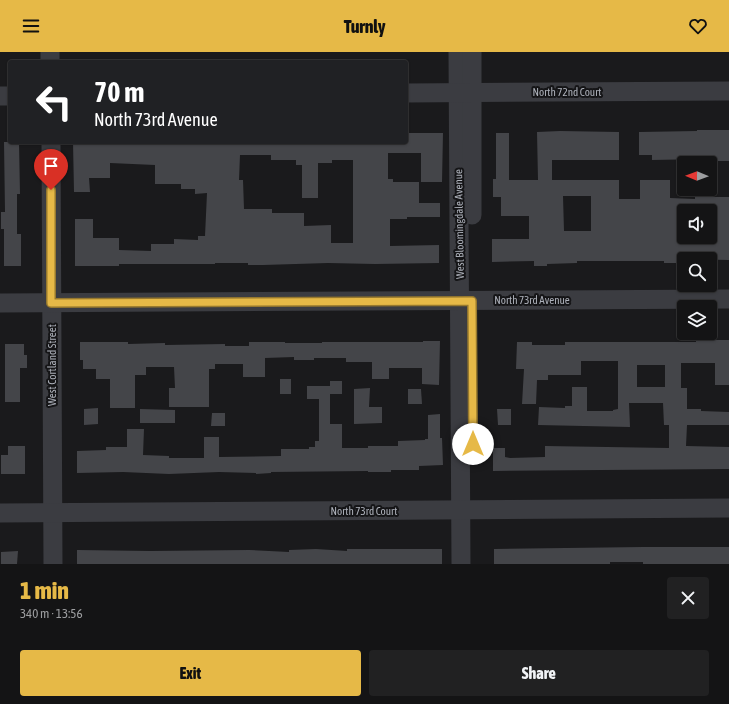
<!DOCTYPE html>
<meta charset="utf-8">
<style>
:root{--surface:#141415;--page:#212122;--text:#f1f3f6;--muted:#9d9ea0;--line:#333334;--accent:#e6b947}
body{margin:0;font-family:"Asap Condensed",sans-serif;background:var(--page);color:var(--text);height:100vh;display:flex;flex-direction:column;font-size:15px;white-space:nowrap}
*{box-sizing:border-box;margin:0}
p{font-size:13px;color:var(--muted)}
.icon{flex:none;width:22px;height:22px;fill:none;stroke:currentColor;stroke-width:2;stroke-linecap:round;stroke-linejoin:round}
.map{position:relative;height:512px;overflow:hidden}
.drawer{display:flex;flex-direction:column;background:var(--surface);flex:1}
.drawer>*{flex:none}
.guide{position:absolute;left:8px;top:8px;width:400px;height:84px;border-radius:4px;box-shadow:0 1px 3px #0004,0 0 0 1px var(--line);background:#202124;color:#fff;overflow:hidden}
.needle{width:26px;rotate:271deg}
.buttons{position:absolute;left:677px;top:104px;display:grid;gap:8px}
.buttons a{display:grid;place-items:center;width:40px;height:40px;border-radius:4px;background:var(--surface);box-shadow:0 1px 3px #0004,0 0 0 1px var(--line);font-size:20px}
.pin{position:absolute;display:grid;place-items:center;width:34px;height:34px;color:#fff;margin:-41px -17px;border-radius:50% 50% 50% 0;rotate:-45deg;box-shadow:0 0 4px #0007}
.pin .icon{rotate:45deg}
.me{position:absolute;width:44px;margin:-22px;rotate:0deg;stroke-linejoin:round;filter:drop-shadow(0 0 3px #0008)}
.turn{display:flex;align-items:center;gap:14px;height:84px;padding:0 20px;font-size:18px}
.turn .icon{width:52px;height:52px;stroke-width:2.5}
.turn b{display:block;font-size:28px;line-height:34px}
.round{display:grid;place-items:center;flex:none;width:42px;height:42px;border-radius:4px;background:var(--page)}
.head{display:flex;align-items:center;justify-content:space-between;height:68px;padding:0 20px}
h1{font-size:24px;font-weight:800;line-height:30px;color:var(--accent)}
.action{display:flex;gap:8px;margin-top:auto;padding:8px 20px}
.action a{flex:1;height:46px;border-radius:4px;background:var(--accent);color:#111;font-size:16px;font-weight:800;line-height:46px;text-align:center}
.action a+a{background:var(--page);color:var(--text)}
header{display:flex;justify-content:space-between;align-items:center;height:52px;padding:0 20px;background:var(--accent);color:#111;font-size:18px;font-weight:800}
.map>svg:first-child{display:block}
</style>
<header><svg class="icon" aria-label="menu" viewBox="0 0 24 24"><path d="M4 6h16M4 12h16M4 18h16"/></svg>Turnly<svg class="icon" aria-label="heart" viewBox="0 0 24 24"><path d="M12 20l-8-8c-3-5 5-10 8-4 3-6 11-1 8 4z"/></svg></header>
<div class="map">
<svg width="729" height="512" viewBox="0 0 729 512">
<rect width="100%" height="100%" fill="#1a1a1c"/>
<!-- building -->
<g fill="#444549" fill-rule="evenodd">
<path d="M 697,78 L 729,78 L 729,109 L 715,109 L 715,111 L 704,111 L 704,107 L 652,108 L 652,103 L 639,103 L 639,80 L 697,79 Z"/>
<path d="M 560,79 L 619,80 L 619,108 L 552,108 L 552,128 L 619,128 L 619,147 L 640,147 L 640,128 L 670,128 L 670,146 L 695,147 L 695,137 L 708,137 L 708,145 L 729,145 L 729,208 L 680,207 L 680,211 L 664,211 L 664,209 L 577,209 L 577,211 L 547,212 L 547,214 L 534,214 L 534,209 L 492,210 L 492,187 L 529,187 L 529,164 L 501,164 L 501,145 L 493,145 L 493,127 L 496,127 L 496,81 L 509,81 L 509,128 L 538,128 L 537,80 ZM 563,144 L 591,144 L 591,179 L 564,179 ZM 680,159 L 710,159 L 710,161 L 713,160 L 713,185 L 680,185 Z"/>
<path d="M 406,81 L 443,81 L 442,130 L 421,130 L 421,101 L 388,101 L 388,127 L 393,127 L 393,130 L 419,130 L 419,151 L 440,151 L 440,165 L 407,165 L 407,167 L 390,167 L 390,194 L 439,193 L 439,211 L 375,212 L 328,211 L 263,213 L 248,213 L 248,211 L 215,211 L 215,212 L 119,212 L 119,214 L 75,214 L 75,167 L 93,167 L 93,186 L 119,186 L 119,198 L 151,199 L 151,192 L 174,192 L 174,187 L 198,188 L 198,184 L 205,184 L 207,141 L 195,142 L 195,137 L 181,137 L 181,132 L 155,132 L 155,113 L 110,111 L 110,126 L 89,126 L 90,140 L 74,140 L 73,90 L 406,90 ZM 240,103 L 271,103 L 271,108 L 296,108 L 296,113 L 302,113 L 302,146 L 318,146 L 318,111 L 332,111 L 332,108 L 353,108 L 353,191 L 331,191 L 331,173 L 304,174 L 304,161 L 272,161 L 272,157 L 244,157 L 243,128 L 239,128 Z"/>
<path d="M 4,90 L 19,90 L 20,142 L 17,142 L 17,182 L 21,182 L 21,214 L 4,214 L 4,177 L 1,177 L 1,160 L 5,160 Z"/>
<path d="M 696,288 L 729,288 L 729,333 L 715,333 L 715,311 L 681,311 L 681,336 L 687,336 L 687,357 L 701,357 L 701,359 L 729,360 L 729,373 L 687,373 L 686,394 L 729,395 L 729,417 L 493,419 L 493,396 L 505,396 L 505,405 L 510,406 L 545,405 L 545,394 L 669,396 L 669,373 L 664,373 L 663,351 L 629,351 L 630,375 L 538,373 L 539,355 L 565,356 L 565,354 L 572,354 L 572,335 L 587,335 L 587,359 L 613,359 L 613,358 L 618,357 L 618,309 L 581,309 L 581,323 L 548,323 L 548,328 L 537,328 L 536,352 L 522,352 L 524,317 L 516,317 L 517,290 L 532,290 L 532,293 L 565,293 L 565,290 L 696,290 ZM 637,313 L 665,313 L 665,335 L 637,335 Z"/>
<path d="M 423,289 L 440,289 L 439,333 L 422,332 L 422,316 L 389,316 L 389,327 L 372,327 L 372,310 L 346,310 L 346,306 L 314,306 L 314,308 L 294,308 L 294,305 L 265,306 L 265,325 L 243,325 L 243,312 L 215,312 L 215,317 L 209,317 L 209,355 L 169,355 L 169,336 L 175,336 L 174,315 L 146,315 L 146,323 L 135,323 L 135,356 L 110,356 L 110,327 L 96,327 L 96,317 L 83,317 L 83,308 L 80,308 L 80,290 L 128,290 L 128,292 L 165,291 L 165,293 L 225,292 L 225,294 L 249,294 L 249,290 L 285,290 L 285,291 L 322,291 L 322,290 L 423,290 Z"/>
<path d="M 5,292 L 24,292 L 24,303 L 27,303 L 27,316 L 20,316 L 20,350 L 5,350 Z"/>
<rect x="280" y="327" width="11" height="15"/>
<rect x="330" y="329" width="12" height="13"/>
<path d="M 307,334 L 330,334 L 330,372 L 342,372 L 342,396 L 368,396 L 368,394 L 398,394 L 398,389 L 425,388 L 425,387 L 428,387 L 428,363 L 440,362 L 440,386 L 442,386 L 443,413 L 419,414 L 419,418 L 391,418 L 391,420 L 368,420 L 368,419 L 271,420 L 271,421 L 256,422 L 256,421 L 219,420 L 169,422 L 123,420 L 77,421 L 77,399 L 106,398 L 106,395 L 127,395 L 127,377 L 144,377 L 143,403 L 169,404 L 169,406 L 204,406 L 204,385 L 219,385 L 219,405 L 281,404 L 281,397 L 309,397 L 309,395 L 315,395 L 315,389 L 319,389 L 319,347 L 307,347 Z"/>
<path d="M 370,336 L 369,355 L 382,355 L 382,371 L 354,372 L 354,337 Z"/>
<path d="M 408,337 L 421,337 L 422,352 L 408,352 Z"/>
<path d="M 98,356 L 98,372 L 84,373 L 84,357 Z"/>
<path d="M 140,357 L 175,358 L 175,371 L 140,371 Z"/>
<path d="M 497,357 L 511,357 L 511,373 L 498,373 Z"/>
<path d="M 212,361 L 225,361 L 225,374 L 211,374 Z"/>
<path d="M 8,394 L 25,394 L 25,422 L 1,422 L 1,403 L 8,403 Z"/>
<path d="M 643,495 L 729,495 L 729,512 L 643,512 L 643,510 L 610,510 L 610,512 L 494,512 L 494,497 Z"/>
<path d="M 316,497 L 347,499 L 347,497 L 442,497 L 442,512 L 77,512 L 77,498 L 150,499 L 249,498 L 289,500 L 289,498 Z"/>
<path d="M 18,499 L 17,512 L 1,512 L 1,500 Z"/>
</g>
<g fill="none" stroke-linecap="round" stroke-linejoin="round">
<!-- minor -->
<g stroke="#3b3c41" stroke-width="19">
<path d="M 50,0 L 50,10"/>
<path d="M 458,0 L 461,512"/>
<path d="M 472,0 L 472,163"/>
<path d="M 406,41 L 729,39"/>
<path d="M 0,44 L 10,44"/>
<path d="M 51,90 L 53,512"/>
<path d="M 0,251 L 729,247"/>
<path d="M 0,461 L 729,456"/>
</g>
</g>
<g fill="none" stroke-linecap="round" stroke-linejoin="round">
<defs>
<path id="route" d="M 51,138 L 51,251 L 472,249 L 473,392"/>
</defs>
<!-- route casing -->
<use href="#route" stroke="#96782e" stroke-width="10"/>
<!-- route -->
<use href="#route" stroke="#e6b947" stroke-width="7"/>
</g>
<g text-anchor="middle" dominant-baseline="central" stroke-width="4" stroke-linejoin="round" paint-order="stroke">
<!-- street labels -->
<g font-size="11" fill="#adb1ba" stroke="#151517">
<text x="567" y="40">North 72nd Court</text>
<text transform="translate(459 172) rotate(-91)">West Bloomingdale Avenue</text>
<text x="532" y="248">North 73rd Avenue</text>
<text transform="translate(52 313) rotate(-90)">West Cortland Street</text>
<text x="364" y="459">North 73rd Court</text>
</g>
</g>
</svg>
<div class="buttons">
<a><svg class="needle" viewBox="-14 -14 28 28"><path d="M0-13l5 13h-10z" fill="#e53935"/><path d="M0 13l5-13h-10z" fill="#9d9ea0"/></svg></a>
<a><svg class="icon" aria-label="sound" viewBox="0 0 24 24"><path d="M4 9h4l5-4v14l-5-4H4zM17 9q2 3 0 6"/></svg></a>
<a><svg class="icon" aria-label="search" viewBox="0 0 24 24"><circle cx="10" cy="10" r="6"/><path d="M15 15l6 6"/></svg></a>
<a><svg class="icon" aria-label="layers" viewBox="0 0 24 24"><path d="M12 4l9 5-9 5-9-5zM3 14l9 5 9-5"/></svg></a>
</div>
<div class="pin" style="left:51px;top:138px;background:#d93025"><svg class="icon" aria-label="arrive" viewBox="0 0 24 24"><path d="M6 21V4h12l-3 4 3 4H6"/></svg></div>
<svg class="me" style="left:473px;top:392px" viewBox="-20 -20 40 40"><circle r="19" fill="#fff"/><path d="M0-13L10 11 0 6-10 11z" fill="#e6b947"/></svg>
<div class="guide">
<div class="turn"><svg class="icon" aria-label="left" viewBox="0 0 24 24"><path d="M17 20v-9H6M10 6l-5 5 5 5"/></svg><div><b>70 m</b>North 73rd Avenue</div></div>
</div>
</div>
<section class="drawer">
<div class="head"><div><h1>1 min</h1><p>340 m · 13:56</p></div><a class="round"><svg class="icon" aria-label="close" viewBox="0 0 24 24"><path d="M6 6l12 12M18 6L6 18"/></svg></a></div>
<div class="action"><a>Exit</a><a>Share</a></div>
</section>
